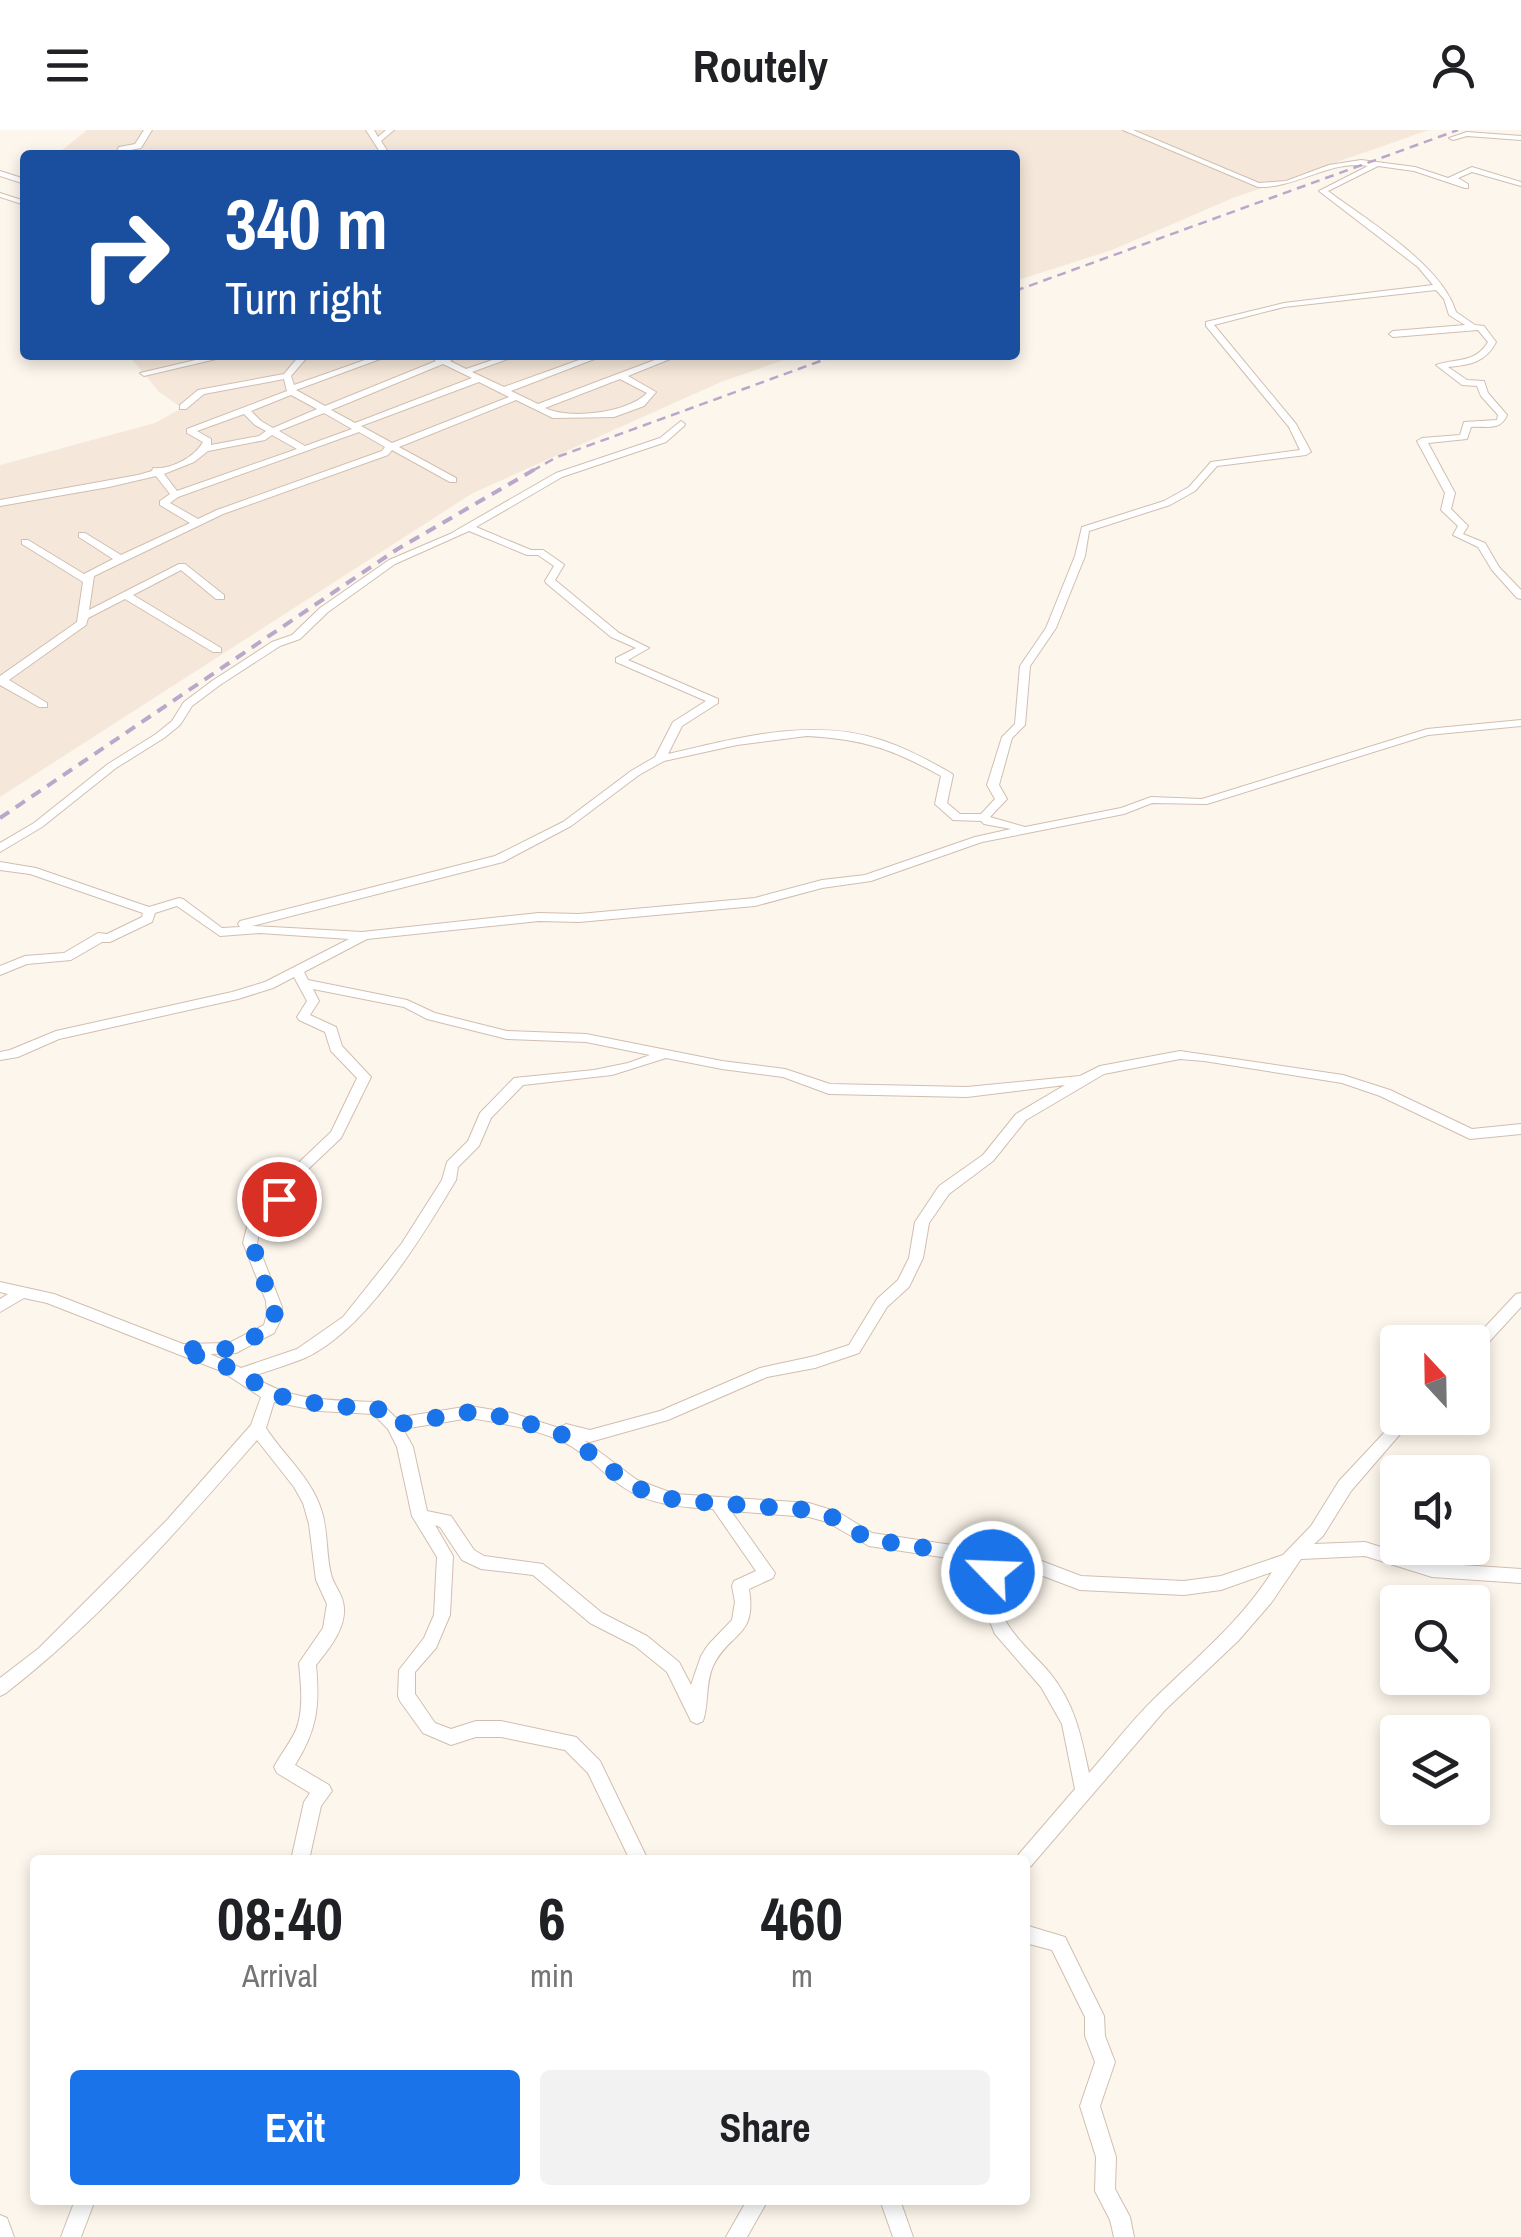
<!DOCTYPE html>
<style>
:root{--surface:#fff;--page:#f2f2f2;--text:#202124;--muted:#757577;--accent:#1a73e8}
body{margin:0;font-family:"Archivo Narrow",sans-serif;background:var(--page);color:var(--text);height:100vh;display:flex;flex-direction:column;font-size:38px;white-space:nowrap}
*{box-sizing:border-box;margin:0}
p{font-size:32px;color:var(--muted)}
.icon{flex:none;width:55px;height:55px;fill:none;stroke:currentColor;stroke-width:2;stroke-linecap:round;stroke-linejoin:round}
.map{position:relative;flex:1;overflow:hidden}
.details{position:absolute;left:30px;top:1725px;width:1000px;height:350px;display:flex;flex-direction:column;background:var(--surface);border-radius:10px;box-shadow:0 5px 15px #0003}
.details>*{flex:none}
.top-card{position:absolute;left:20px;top:20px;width:1000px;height:210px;border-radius:10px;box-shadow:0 5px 15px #0003;background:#1a4fa0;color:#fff;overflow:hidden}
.needle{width:65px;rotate:338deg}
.buttons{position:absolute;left:1380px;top:1195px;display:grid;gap:20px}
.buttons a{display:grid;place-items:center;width:110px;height:110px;border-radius:10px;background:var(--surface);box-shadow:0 5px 15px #0003;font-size:50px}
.pin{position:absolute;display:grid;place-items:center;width:85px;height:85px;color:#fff;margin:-42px;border:5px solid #fff;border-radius:50%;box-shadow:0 2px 10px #0007}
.me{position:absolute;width:110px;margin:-55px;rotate:294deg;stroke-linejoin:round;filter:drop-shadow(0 0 8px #0008)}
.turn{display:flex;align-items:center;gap:35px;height:210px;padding:0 40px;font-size:45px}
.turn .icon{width:130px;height:130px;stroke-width:2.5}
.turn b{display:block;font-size:70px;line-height:85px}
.eta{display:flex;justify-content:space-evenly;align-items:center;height:170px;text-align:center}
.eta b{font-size:60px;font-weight:800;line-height:70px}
.button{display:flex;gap:20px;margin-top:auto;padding:20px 40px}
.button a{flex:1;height:115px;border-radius:10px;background:var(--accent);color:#fff;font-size:40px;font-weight:800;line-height:115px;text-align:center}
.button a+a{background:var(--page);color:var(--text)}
header{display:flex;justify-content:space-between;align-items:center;height:130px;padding:0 40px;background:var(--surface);font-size:45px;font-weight:800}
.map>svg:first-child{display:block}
</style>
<header><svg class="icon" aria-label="menu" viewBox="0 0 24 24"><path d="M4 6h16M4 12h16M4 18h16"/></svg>Routely<svg class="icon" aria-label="person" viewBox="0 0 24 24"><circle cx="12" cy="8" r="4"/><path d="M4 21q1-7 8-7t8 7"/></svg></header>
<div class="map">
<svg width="1521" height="2107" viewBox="0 0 1521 2107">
<rect width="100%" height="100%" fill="#fdf6ec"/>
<!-- residential -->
<g fill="#f5e8da">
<path d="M 87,0 L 1429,0 L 1233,68 L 1112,120 L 1015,151 L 1015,25 L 56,25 Z"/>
<path d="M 122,225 L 798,225 L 721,252 L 473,363 L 0,667 L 0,335 L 155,293 L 182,278 L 159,262 L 130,227 Z"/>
</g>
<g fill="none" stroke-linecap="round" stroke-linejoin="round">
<defs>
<g id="street">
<path d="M 144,0 L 152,0 L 141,18 L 125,21 L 123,25 L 115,25 L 119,17 L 135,14 Z"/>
<path d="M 366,0 L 374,0 L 378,7 L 386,0 L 394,0 L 381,11 L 390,25 L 382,25 Z"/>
<path d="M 1123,0 L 1133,0 L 1259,53 L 1286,51 L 1329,35 L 1361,30 L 1415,37 L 1448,48 L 1472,37 L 1521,52 L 1521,56 L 1472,42 L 1458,48 L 1468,54 L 1468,58 L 1465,58 L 1414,41 L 1378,36 L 1328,61 C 1367,90 1442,135 1456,182 L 1475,195 L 1484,196 L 1496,212 C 1486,232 1470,235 1448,237 L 1467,250 L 1484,251 L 1488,263 L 1507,285 C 1501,301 1486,296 1471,297 L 1467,309 L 1428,313 L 1455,363 L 1451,379 L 1468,396 L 1463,404 L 1485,413 L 1499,437 L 1521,460 L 1521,469 L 1517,468 L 1492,440 L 1478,417 L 1453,405 L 1458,396 L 1441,380 L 1445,363 L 1417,311 L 1422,308 L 1460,305 L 1464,292 L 1497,290 L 1498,285 L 1481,266 L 1477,256 L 1462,255 L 1436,235 C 1455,228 1475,234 1488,212 L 1478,200 L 1393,207 L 1389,204 L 1393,201 L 1465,195 L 1449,185 L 1444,169 L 1436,160 L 1284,177 L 1214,195 L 1296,294 L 1311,322 L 1306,325 L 1217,336 L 1195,361 L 1170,375 L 1089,401 L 1085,426 L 1056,498 L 1030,536 L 1025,595 L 1012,608 L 999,655 L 1007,669 L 990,687 L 1025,697 L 1121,678 L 1151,667 L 1202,669 L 1427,599 L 1521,590 L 1521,596 L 1428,605 L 1207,674 L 1152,673 L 1124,684 L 982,712 L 871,751 L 822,758 L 755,776 L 579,792 L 539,791 L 367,809 L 304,842 L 308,850 L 407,870 L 435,883 L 507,901 L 586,904 L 722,931 L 785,939 L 830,954 L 967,957 L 1080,946 L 1100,936 L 1180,921 L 1343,945 L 1390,960 L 1472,999 L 1521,994 L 1521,1004 L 1470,1009 L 1380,966 L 1342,953 L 1204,931 L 1180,929 L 1104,944 L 1026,990 L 993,1031 L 949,1064 L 929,1093 L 923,1128 L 909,1157 L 887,1177 L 859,1223 L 815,1238 L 767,1247 L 668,1290 L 590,1312 L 585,1311 L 637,1350 L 675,1364 L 809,1373 L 838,1382 L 872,1403 L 1031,1427 L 1081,1446 L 1184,1451 L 1221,1446 L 1283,1425 L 1311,1396 L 1339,1351 L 1398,1288 L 1414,1288 L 1351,1361 L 1323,1406 L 1314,1414 L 1365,1412 L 1432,1433 L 1521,1439 L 1521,1453 L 1432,1447 L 1365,1426 L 1301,1429 L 1271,1473 L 1238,1511 L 1165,1580 L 1031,1736 L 1025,1739 L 1025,1730 L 1016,1730 L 1019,1724 L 1075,1659 L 1062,1594 L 1041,1557 L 995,1504 L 983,1475 L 984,1444 L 961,1430 L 869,1416 L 827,1392 L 809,1387 L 731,1381 L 775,1443 L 773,1448 L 749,1459 C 757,1508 730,1501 713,1536 C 705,1554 709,1574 703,1591 L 697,1594 L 691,1591 L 667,1542 L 635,1516 L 590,1493 L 533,1445 L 481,1439 L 462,1430 L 440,1397 L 435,1395 L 453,1426 L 450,1485 L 436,1518 L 415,1542 L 415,1564 L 435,1593 L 451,1599 L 476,1591 L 501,1591 L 576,1607 L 600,1631 L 648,1730 L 630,1730 L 588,1643 L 565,1620 L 501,1607 L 476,1607 L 451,1615 L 423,1603 L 400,1571 L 398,1566 L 399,1540 L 424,1508 L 434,1485 L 437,1427 L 412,1386 L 397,1317 L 388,1299 L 373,1284 L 320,1281 L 274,1272 L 266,1298 C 284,1326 312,1348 322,1382 C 328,1402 326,1424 331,1444 C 333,1454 341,1462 343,1472 C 349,1495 329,1519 316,1535 C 320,1576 317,1600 295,1635 L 329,1655 L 332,1661 L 321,1676 L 309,1730 L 291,1730 L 304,1672 L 310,1663 L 277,1643 L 274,1637 C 281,1624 290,1613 296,1600 C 304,1579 301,1555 299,1533 L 323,1498 L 327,1474 L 316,1450 L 309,1394 L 303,1373 L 294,1357 L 257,1310 C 179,1399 100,1490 6,1563 L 0,1566 L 0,1548 L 39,1518 L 167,1390 L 251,1295 L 261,1267 L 221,1241 L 47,1173 L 24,1168 L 0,1182 L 0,1169 L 8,1164 L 0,1162 L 0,1152 L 54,1164 L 183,1214 L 229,1213 L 264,1195 L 267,1184 L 266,1171 L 243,1113 L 248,1093 L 285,1055 L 291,1040 L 331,1002 L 357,948 L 331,921 L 325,902 L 299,890 L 297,887 L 307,871 L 294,847 L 273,858 L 238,869 L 59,909 L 18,927 L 0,930 L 0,922 L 10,920 L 56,901 L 232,862 L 265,852 L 349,809 L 260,803 L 220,806 L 177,776 L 155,783 L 152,792 L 110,812 L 102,812 L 71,830 L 27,834 L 0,845 L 0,836 L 25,826 L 64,823 L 98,803 L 107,804 L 142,787 L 143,783 L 30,744 L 0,740 L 0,732 L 36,738 L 149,777 L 179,768 L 183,769 L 222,798 L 240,797 L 238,794 L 240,791 L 495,726 L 563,692 L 631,641 L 655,627 L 673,592 L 706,571 L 616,532 L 616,528 L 636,518 L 611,507 L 546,453 L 545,451 L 554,436 L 538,425 L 527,425 L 469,401 L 395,434 L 328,482 L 300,509 L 280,516 L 220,555 L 192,576 L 180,595 L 164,608 L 116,638 L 42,697 L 0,722 L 0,713 L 34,693 L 108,634 L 156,604 L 172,591 L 184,572 L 212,551 L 272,512 L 292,505 L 320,478 L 389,430 L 450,404 L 556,343 L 660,308 L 681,291 L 685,294 L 684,296 L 666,312 L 562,347 L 476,397 L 531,420 L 543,420 L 562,433 L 564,435 L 555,450 L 619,503 L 649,518 L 628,530 L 718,569 L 718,573 L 682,596 L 668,624 C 737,608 812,587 881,610 C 906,618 928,630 951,643 L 953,645 L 947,673 L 960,684 L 981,684 L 995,669 L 987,655 L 1002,607 L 1015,594 L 1020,536 L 1046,498 L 1075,426 L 1082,397 L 1164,371 L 1189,357 L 1211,332 L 1300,320 L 1289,297 L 1206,196 L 1206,192 L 1284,173 L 1433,155 L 1418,137 L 1319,61 L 1368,36 C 1332,29 1297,58 1258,57 ZM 807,606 C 863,609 893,619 941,646 L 935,674 L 953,690 L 981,691 L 984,694 L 1011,699 L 975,707 L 865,745 L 822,750 L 755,768 L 579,784 L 539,783 L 362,802 L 252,796 L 503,732 L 571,696 L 639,645 L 664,631 L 737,615 ZM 313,859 L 404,877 L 427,889 L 507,909 L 586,912 L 650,925 L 628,933 L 594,940 L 514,948 L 480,983 L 468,1011 L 447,1032 L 442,1050 L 402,1113 L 343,1187 L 297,1219 L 241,1238 L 210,1224 L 236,1223 L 274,1203 L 280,1191 L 282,1177 L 257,1113 L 261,1095 L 296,1061 L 302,1045 L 341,1008 L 371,947 L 342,916 L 336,897 L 310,885 L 319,871 ZM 666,928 L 722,939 L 783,947 L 829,964 L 967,967 L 1065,955 L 1016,984 L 983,1025 L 939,1056 L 915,1092 L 909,1128 L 898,1150 L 877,1169 L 849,1215 L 815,1226 L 760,1238 L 660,1281 L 590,1300 L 566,1294 L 559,1298 L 512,1283 L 470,1276 L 396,1288 L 382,1274 L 377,1272 C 332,1270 291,1272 253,1246 C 270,1240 288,1235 305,1228 C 366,1200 422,1107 456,1050 L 458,1037 L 479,1016 L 491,988 L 523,955 L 612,945 ZM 470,1288 C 500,1293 532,1298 561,1311 C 583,1320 602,1343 623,1357 C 649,1375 682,1377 713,1379 L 756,1441 L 734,1451 L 732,1456 L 735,1472 L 732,1490 L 708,1515 L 701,1526 L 691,1555 L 679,1532 L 647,1506 L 602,1483 L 543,1434 L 484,1426 L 474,1420 L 451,1386 L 427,1381 L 413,1317 L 403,1299 ZM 997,1435 L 1030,1441 L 1080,1460 L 1184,1465 L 1221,1460 L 1272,1442 C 1241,1491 1197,1527 1156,1567 C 1132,1590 1111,1618 1089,1643 C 1081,1605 1075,1574 1049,1542 C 1036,1527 1019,1512 1008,1495 C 994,1473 1006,1453 997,1435 Z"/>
<path d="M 1467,2 L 1521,6 L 1521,10 L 1467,6 L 1453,10 L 1449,8 Z"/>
<path d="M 0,41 L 25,49 L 25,54 L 0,46 Z"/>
<path d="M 0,63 L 25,71 L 25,75 L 0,67 Z"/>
<path d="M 217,225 L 233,225 L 144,246 L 140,243 Z"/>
<path d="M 300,225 L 309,225 L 291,246 L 294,255 L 379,225 L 391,225 L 296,260 L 325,276 L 436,231 L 427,225 L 438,225 L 443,228 L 461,225 L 450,231 L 466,239 L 507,225 L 519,225 L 472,242 L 504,257 L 593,225 L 605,225 L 511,261 L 538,274 L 668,225 L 680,225 L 628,246 L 656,262 L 644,276 L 614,287 L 553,288 L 516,270 L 399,317 L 456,348 L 456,352 L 450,352 L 392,320 L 388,325 L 223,384 L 94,446 L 89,480 L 179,434 L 185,434 L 224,465 L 224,469 L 216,469 L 181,440 L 133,465 L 221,518 L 221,522 L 213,522 L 125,469 L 88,488 L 86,495 L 9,550 L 47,573 L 47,577 L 39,577 L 0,555 L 0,546 L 77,492 L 83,452 L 22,414 L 22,410 L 28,410 L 84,444 L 113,429 L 79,407 L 79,403 L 85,403 L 121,425 L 190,393 L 160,375 L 160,371 L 170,364 L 156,346 L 109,357 L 0,376 L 0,370 L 138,345 L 152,341 L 153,338 C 170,340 194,328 203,312 L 187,303 L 187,299 L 287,261 L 284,249 L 204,264 L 186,279 L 180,279 L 180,275 L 198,260 L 284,244 ZM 443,234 L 472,248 L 355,293 L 331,280 ZM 620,249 L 647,263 C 628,283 569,290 545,278 ZM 479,252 L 509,267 L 392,313 L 361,296 ZM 291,265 L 317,279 L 273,298 L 261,291 L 251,281 ZM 324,283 L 352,299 L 305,316 L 279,301 ZM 244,284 L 255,295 L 266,301 L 259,306 L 211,315 L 211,309 L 197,301 ZM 359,302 L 385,317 L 382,321 L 217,380 L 198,389 L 170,373 L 178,367 ZM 272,305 L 297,319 L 177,361 L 164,344 L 194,332 L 208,321 L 265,310 Z"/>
<path d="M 1521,1163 L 1521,1177 L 1477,1225 L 1472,1227 L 1471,1212 L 1516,1164 Z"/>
<path d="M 1025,1795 L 1065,1807 L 1104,1886 L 1105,1906 L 1115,1932 L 1100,1976 L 1116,2027 L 1115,2059 L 1130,2087 L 1134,2107 L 1114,2107 L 1110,2090 L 1095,2061 L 1096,2027 L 1080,1976 L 1095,1932 L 1085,1906 L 1085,1887 L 1052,1820 L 1025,1813 Z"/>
<path d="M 75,2070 L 95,2070 L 81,2107 L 61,2107 Z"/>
<path d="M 747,2070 L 768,2070 L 747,2107 L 726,2107 Z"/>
<path d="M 880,2070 L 900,2070 L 913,2107 L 893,2107 Z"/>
<path d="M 0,2085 L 7,2088 L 14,2107 L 0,2107 Z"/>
</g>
</defs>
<!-- street casing -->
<use href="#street" stroke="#d1beb0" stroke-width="2"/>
<!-- street -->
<use href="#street" fill="#fff" fill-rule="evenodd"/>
<!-- rail-far1 -->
<g stroke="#b9a8c9" stroke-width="2.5" stroke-dasharray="9 6" stroke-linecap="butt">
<path d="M 1015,161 L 1458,0"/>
<path d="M 532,341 L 557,327 L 837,225"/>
</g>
<!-- rail -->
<path stroke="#b9a8c9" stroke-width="4" stroke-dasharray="11 8" stroke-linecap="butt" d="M 0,688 L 396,420 L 537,338"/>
</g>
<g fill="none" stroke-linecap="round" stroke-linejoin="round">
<!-- route -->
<path stroke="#1a73e8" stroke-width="18" stroke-dasharray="0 32.4" d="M 279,1069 L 256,1094 L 250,1113 C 258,1125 257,1131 261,1144 C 268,1165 283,1176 269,1199 L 231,1219 L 179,1219 L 243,1243 L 269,1264 L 330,1276 L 377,1278 L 393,1295 L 470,1282 L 512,1288 L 569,1307 L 631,1355 L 649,1363 L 676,1370 L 808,1380 L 832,1387 L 868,1409 L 964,1424 L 992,1442"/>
</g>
</svg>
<div class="buttons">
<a><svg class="needle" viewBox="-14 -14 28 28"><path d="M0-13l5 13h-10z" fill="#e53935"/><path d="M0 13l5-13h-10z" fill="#757577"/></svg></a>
<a><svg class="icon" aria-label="sound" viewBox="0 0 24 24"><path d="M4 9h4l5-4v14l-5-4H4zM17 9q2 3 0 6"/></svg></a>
<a><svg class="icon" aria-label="search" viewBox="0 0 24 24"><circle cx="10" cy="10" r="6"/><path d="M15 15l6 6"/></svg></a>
<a><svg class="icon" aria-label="layers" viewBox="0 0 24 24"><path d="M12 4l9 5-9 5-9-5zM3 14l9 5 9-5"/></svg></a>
</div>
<div class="pin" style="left:279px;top:1069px;background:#d93025"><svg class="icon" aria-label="arrive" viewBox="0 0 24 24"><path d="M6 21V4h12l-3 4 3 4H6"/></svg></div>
<svg class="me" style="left:992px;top:1442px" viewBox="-20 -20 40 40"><circle r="17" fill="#1a73e8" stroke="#fff" stroke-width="3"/><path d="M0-11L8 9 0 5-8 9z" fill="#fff"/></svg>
<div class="top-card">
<div class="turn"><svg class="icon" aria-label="right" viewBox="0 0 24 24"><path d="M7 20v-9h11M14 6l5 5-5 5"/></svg><div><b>340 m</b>Turn right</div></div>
</div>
<section class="details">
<div class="eta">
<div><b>08:40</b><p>Arrival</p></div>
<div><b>6</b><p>min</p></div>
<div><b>460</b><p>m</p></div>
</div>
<div class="button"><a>Exit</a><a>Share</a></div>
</section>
</div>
